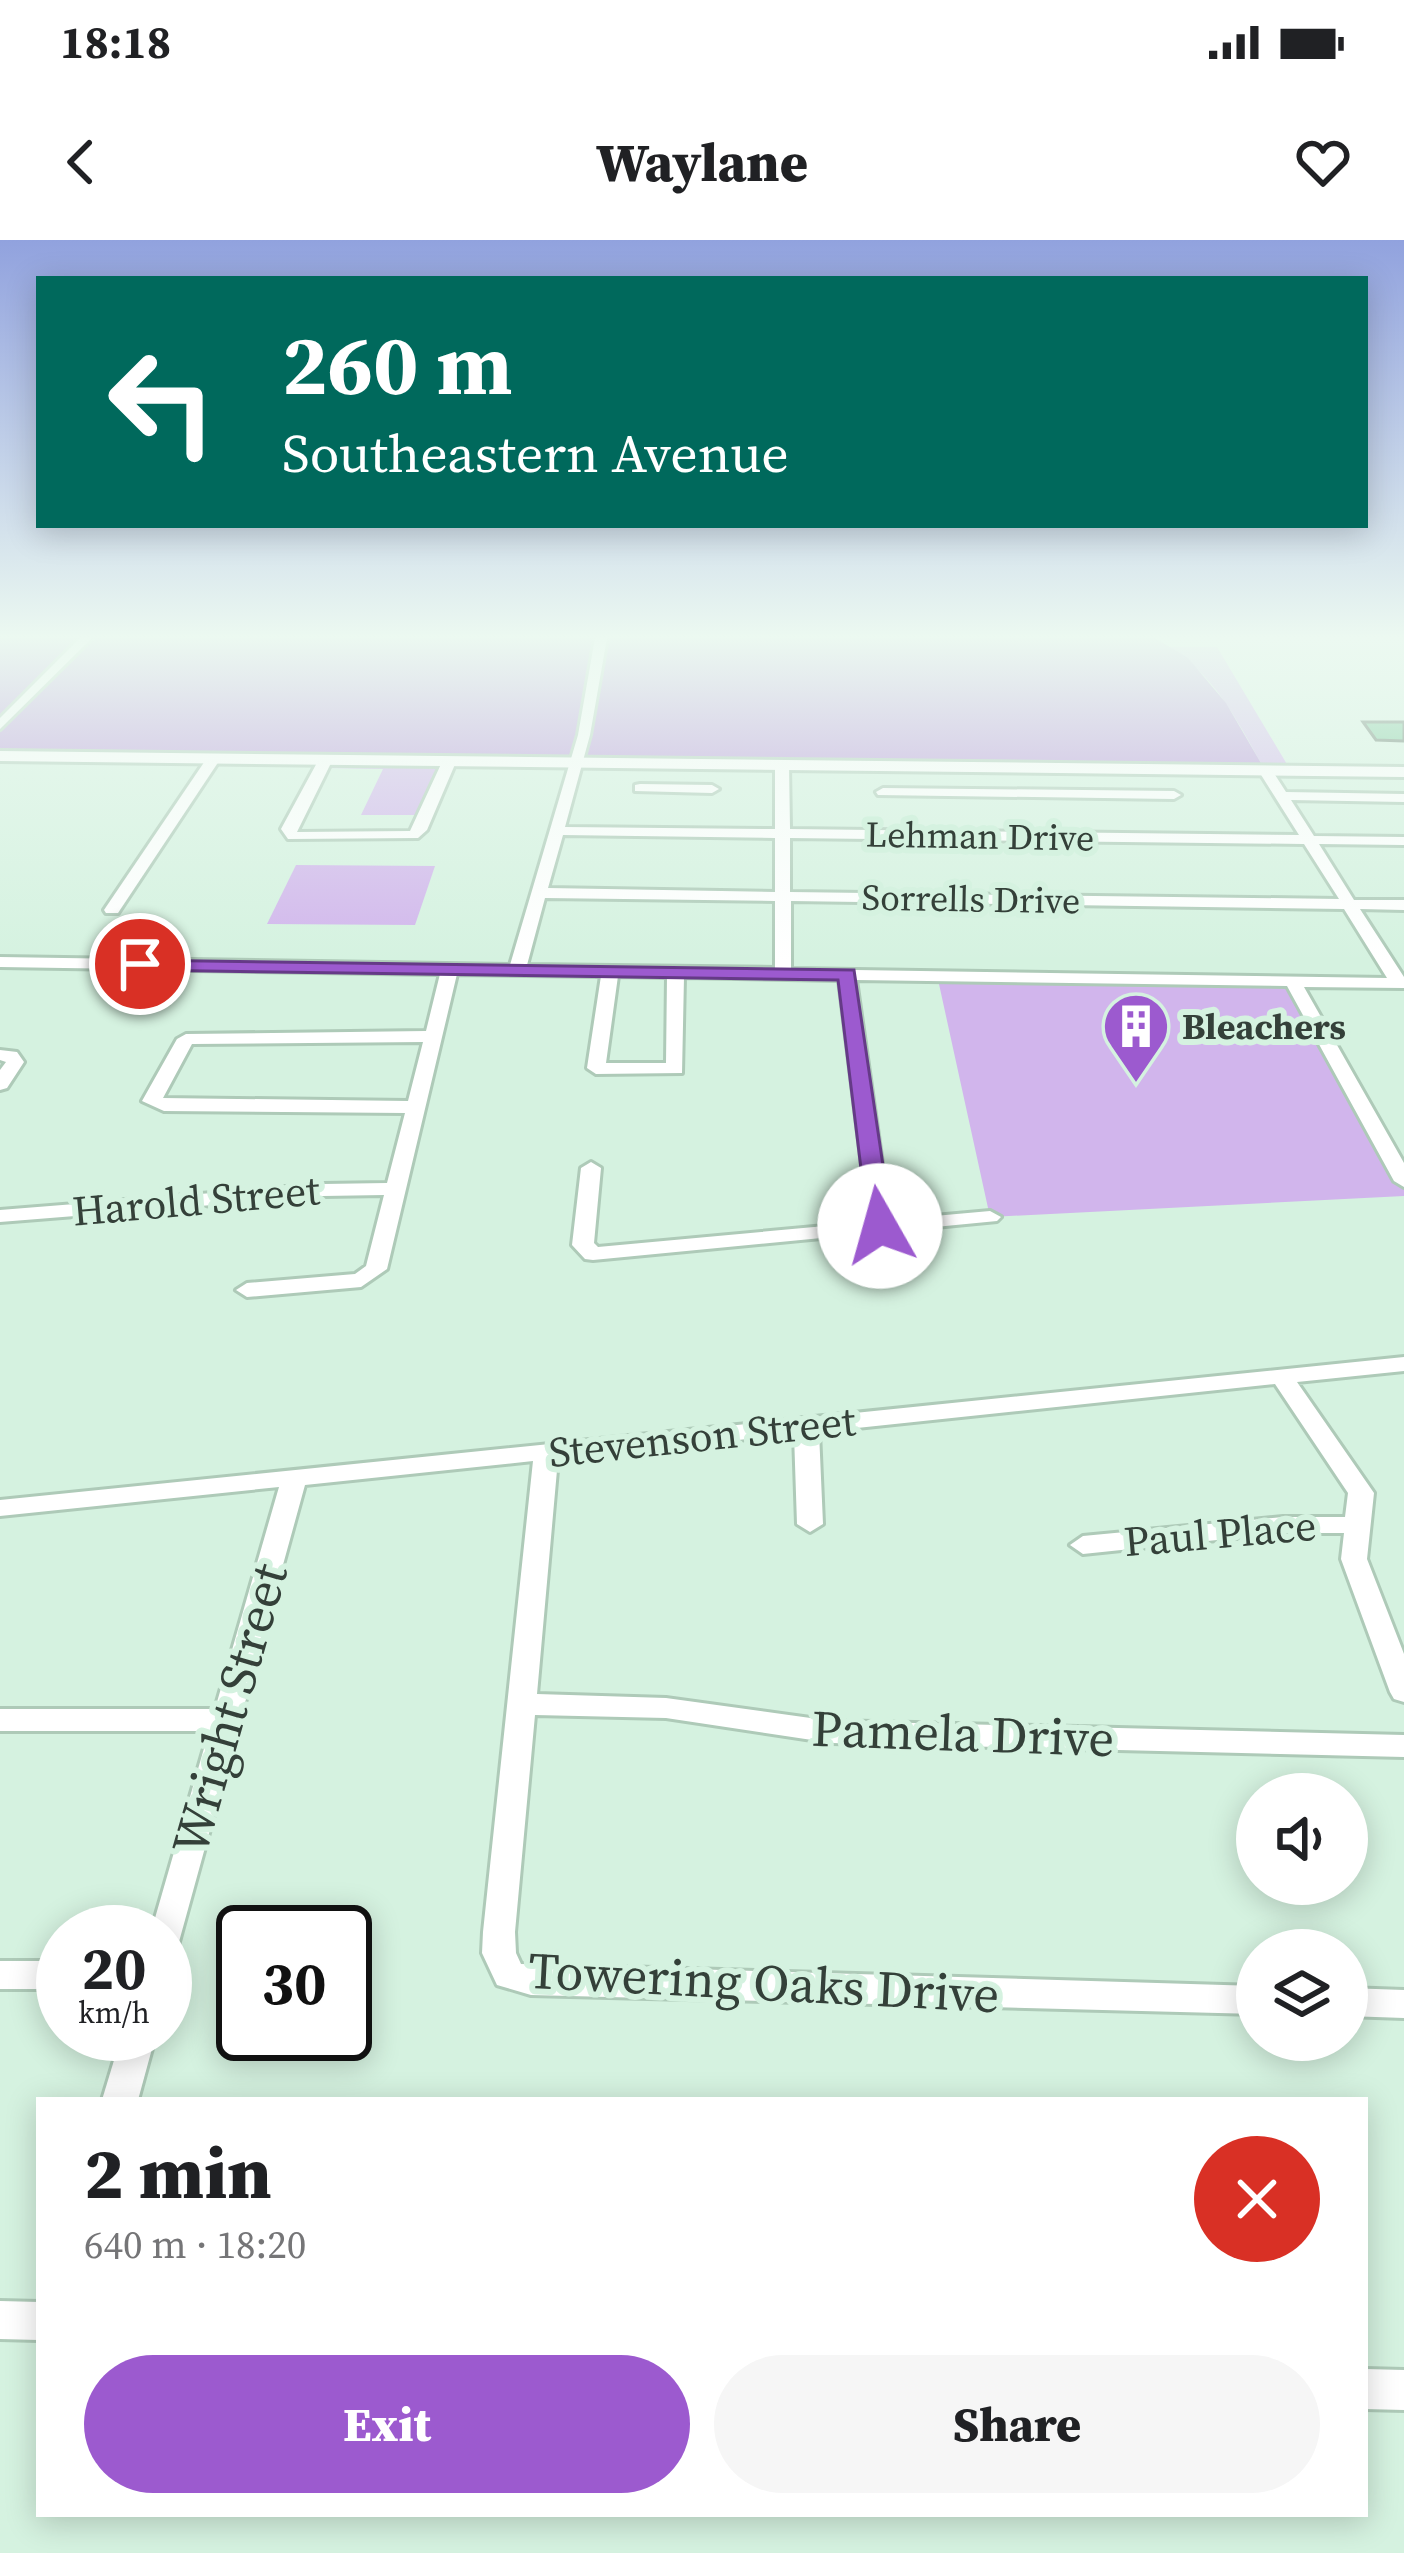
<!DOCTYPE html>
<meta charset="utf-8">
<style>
:root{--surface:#fff;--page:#f6f6f6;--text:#202124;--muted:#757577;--accent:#9c5acf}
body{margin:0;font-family:"Source Serif 4",serif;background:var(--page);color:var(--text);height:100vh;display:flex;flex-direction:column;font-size:45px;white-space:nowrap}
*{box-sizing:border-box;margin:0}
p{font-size:39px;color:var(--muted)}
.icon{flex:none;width:66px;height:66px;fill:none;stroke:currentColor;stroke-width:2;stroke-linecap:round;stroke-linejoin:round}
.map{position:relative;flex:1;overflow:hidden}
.details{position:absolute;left:36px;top:1857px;width:1332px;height:420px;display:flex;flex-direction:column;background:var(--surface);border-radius:0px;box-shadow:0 6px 30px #0003}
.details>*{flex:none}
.hud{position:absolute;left:36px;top:36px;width:1332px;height:252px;border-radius:0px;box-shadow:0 6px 30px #0003;background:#00695c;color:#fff;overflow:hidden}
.buttons{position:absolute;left:1236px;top:1533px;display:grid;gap:24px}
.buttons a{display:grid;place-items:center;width:132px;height:132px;border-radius:50%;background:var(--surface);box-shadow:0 6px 30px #0003;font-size:60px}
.speed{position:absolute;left:36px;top:1665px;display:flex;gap:24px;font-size:60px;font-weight:700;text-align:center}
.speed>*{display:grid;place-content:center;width:156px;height:156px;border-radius:50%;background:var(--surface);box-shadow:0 6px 30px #0003;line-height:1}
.speed small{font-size:30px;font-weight:400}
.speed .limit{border:6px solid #111;border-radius:18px;background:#fff;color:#111}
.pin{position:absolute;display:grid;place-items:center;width:102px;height:102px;color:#fff;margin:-51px;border:6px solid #fff;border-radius:50%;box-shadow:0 3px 12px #0007}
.me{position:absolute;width:132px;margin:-66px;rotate:353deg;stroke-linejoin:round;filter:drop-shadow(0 0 9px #0008)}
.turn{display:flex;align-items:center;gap:42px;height:252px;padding:0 48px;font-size:54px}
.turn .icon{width:156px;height:156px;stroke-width:2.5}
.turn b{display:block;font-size:84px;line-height:102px}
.round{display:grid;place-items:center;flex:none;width:126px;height:126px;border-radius:63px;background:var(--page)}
.head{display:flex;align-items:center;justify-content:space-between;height:204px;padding:0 48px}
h1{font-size:72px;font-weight:800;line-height:90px}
.cta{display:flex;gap:24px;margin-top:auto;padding:24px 48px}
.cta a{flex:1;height:138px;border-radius:72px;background:var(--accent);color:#fff;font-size:48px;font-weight:800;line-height:138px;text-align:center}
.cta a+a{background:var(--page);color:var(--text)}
.status{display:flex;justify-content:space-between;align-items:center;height:84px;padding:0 60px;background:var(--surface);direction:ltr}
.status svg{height:33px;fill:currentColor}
header{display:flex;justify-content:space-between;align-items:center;height:156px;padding:0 48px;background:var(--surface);font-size:54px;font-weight:800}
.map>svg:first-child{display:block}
</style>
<div class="status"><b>18:18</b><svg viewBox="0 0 49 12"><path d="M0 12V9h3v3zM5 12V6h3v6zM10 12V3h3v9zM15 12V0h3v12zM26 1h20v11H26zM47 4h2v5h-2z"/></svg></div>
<header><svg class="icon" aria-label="back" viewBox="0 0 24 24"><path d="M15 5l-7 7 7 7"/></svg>Waylane<svg class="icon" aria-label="heart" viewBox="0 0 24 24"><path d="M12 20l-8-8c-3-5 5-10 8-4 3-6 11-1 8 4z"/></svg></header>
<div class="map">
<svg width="1404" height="2313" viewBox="0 0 1404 2313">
<rect width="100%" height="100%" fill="#d5f2e0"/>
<!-- green -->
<g fill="#d1b5ec">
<path d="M 1165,407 L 1217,407 L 1291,531 L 1265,530 C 1239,485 1214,430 1165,407 Z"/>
<path d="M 330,524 L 442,525 L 419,575 L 361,575 L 383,529 L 327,528 Z"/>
<path d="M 296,625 L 435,626 L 415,685 L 267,684 Z"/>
<path d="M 937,735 L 1293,742 L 1404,941 L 1404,956 L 990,977 Z"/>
</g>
<!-- forest -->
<path fill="#b993db" d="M 0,398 L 1155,398 L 1188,418 L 1226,463 L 1265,530 L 0,516 Z"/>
<!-- building -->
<path fill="#6ec493" stroke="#587161" stroke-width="3" d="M 1363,482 L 1404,482 L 1404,501 L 1376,500 Z"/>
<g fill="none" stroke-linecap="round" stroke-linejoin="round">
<defs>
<g id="minor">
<path d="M 80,398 L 92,398 L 0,489 L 0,478 Z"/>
<path d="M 595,398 L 607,398 L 590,495 L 565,587 L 775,589 L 775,525 L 782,521 L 789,525 L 790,589 L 1299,595 L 1258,530 L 1265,526 L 1270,527 L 1286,552 L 1404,554 L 1404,562 L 1291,560 L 1314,596 L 1404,597 L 1404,605 L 1319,604 L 1354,660 L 1404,660 L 1404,670 L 1360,669 L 1404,737 L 1404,748 L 1304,747 L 1404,923 L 1404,947 L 1394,941 L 1287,746 L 856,740 L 890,980 L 990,971 L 1001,977 L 997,981 L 593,1020 L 585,1019 L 572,1005 L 581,928 L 591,922 L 601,928 L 594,1003 L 598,1007 L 869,982 L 839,740 L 684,737 L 682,833 L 596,834 L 587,828 L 601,736 L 457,734 L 387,1029 L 361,1047 L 247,1057 L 236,1050 L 247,1043 L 355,1034 L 366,1026 L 384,955 L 323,956 L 0,982 L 0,970 L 323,944 L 387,943 L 405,873 L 164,871 L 142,861 L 177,799 L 186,794 L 426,791 L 440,734 L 0,727 L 0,717 L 510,725 L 578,495 ZM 563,595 L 775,598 L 775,652 L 548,648 ZM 790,598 L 1304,604 L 1339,659 L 790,652 ZM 545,658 L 775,661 L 775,728 L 527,725 ZM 791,661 L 1344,669 L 1387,738 L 791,729 ZM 618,736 L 667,737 L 666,823 L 606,823 ZM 423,802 L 408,861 L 163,858 L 192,804 Z"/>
<path d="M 209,515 L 221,518 L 118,673 L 106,673 L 104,670 Z"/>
<path d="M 326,515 L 333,519 L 297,592 L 410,591 L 442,522 L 449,518 L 456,522 L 427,590 L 418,598 L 288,599 L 281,589 L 319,519 Z"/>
<path d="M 640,544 L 712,545 L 719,549 L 712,553 L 635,551 L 635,545 Z"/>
<path d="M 883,548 L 1174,551 L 1181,555 L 1174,559 L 878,555 L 876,552 Z"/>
<path d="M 0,810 L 17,812 L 24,822 L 7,848 L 0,850 L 0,830 L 6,822 L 0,820 Z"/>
<path d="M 1404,1117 L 1404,1131 L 1297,1142 L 1374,1253 L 1367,1319 L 1404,1414 L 1404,1462 L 1394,1459 L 1390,1452 L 1341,1319 L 1344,1293 L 1283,1293 L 1083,1314 L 1070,1305 L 1083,1296 L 1283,1277 L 1345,1277 L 1348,1253 L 1275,1144 L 819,1192 L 823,1284 L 810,1292 L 797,1284 L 794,1194 L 558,1219 L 537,1454 L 666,1458 L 832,1481 L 1404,1495 L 1404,1517 L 832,1503 L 666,1478 L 535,1475 L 515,1692 L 516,1713 L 521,1724 L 1257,1746 L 1257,1774 L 531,1755 L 497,1745 L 482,1713 L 483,1692 L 533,1221 L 305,1245 L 177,1709 L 165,1713 L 165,1692 L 151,1692 L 209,1491 L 0,1491 L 0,1469 L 215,1469 L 279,1247 L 0,1276 L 0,1260 Z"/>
<rect x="0" y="1721" width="63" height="28"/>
<path d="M 1347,1748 L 1404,1750 L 1404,1778 L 1347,1776 Z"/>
<path d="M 122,1794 L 156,1794 L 138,1860 L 102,1860 Z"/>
<path d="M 0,2061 L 39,2062 L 39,2100 L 0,2099 Z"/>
<path d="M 1365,2129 L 1404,2130 L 1404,2170 L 1365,2169 Z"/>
</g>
<path id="major" d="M 0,511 L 1404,527 L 1404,537 L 0,521 Z"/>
</defs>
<!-- minor casing -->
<use href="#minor" stroke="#aecab8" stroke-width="6"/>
<!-- major casing -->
<use href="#major" stroke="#aecab8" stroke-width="6"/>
<!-- minor -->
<use href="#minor" fill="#fff" fill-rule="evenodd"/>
<!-- major -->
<use href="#major" fill="#fff" fill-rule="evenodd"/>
</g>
<!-- sky -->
<linearGradient id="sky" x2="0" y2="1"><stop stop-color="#91a2de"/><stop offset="0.55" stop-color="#ecf9f1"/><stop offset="1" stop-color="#ecf9f1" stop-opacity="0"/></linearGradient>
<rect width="1404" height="722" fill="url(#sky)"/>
<!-- route -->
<path fill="#9c5acf" stroke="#653a87" stroke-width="3" d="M 134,720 L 854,730 L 892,986 L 880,994 L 868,986 L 838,740 L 140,730 L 134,728 Z"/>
<!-- icons -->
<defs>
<symbol id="building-pin" viewBox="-11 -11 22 30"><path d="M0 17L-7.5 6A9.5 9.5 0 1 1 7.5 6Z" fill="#9c5acf" stroke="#d5f2e0"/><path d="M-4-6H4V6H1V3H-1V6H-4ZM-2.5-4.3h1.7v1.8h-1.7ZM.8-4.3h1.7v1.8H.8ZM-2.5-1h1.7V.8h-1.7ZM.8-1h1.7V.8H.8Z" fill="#fff"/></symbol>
</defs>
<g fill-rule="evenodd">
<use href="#building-pin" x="1098" y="748" width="76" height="104"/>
</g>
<g text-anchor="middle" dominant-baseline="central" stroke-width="12" stroke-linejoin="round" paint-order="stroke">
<!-- far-street labels -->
<g font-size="36" fill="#344039" stroke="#d5f2e0">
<text transform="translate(980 596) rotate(1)">Lehman Drive</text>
<text transform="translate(971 659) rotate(1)">Sorrells Drive</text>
</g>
<!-- far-poi labels -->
<g font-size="36" font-weight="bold" fill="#344039" stroke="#d5f2e0" text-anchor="start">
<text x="1182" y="786">Bleachers</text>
</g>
<!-- street labels -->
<g font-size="42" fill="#344039" stroke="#d5f2e0">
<text transform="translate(196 960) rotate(-5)">Harold Street</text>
<text transform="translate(702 1196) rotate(-6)">Stevenson Street</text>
<text transform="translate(1220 1293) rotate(-5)">Paul Place</text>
</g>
<!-- near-street labels -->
<g font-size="51" fill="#344039" stroke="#d5f2e0">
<text transform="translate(229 1469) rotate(-74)">Wright Street</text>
<text transform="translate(963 1493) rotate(2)">Pamela Drive</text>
<text transform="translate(764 1742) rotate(3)">Towering Oaks Drive</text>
</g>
</g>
</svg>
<div class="buttons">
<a><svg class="icon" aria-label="sound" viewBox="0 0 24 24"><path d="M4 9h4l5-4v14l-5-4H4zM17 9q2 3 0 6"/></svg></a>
<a><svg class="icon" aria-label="layers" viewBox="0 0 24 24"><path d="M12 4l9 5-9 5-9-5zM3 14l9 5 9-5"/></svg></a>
</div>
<div class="speed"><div>20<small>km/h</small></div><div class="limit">30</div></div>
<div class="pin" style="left:140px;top:724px;background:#d93025"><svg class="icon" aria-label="arrive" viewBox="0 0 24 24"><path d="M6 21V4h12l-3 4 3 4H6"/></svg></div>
<svg class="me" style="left:880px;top:986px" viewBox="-20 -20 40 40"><circle r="19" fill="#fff"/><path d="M0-13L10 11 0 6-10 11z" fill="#9c5acf"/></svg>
<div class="hud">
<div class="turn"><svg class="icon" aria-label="left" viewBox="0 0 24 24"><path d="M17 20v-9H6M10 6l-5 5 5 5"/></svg><div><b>260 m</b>Southeastern Avenue</div></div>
</div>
<section class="details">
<div class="head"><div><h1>2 min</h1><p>640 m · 18:20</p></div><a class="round" style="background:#d93025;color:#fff"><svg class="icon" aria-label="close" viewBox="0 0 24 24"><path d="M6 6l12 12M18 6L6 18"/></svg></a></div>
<div class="cta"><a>Exit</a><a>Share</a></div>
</section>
</div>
